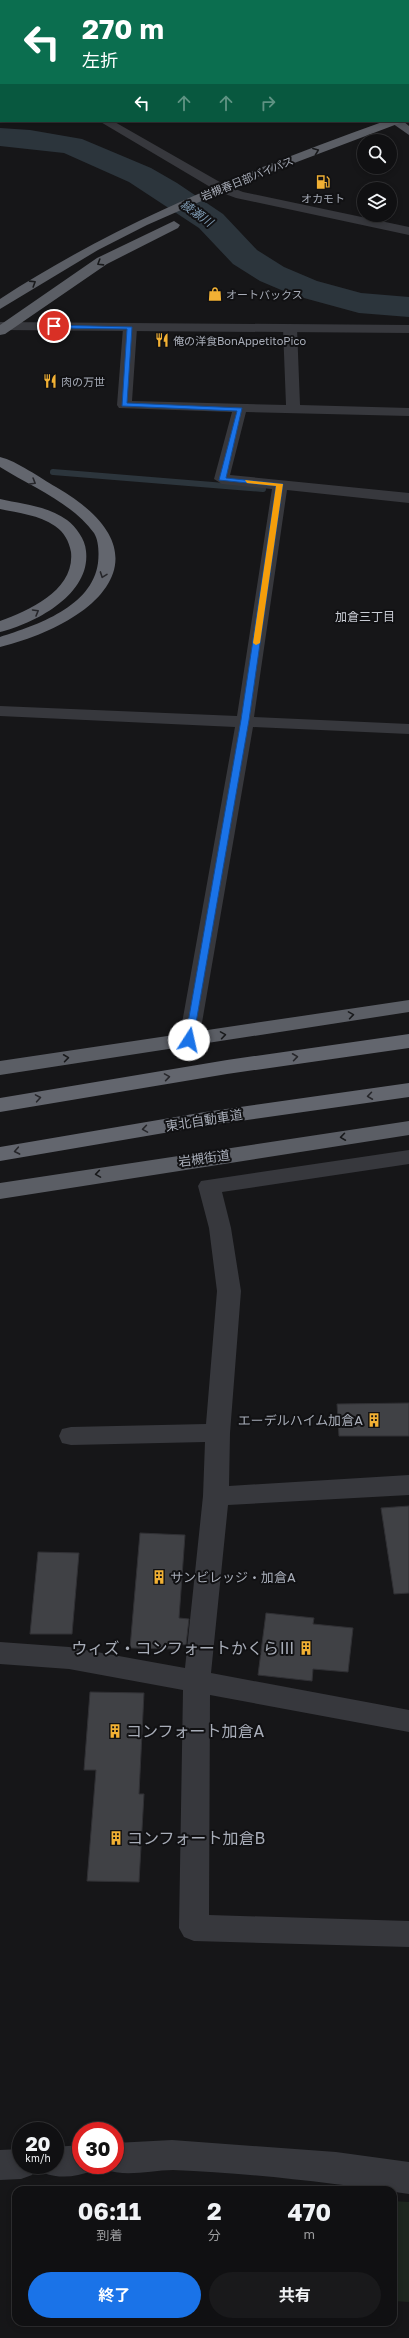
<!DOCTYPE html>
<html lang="ja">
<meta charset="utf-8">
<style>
:root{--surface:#101012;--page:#19191b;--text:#f1f3f6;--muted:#9c9d9f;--line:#303032;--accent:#1a73e8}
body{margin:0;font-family:"Golos Text","Noto Sans JP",sans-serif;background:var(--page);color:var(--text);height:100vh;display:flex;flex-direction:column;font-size:15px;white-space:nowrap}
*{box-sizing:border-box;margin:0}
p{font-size:13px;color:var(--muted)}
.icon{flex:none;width:22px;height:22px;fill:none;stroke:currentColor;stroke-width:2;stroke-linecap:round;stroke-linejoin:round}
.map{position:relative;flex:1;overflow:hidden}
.side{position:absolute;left:12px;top:2186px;width:385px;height:140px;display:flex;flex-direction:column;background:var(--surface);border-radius:12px;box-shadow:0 2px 6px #0003,0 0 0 1px var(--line)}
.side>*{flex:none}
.top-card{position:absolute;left:0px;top:0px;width:409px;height:122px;box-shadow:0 2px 6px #0003,0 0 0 1px var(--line);background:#0b6e4f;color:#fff;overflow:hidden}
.buttons{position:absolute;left:357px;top:134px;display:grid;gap:8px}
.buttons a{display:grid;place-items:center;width:40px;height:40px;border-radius:50%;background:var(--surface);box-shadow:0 2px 6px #0003,0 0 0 1px var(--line);font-size:20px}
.speed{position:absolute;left:12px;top:2122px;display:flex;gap:8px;font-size:20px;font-weight:700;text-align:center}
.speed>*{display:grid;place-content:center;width:52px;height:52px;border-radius:50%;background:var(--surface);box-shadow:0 2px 6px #0003,0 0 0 1px var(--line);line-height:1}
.speed small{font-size:10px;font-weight:400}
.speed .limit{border:6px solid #d22;background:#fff;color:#111}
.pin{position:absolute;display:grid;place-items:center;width:34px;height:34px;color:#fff;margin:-17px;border:2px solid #fff;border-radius:50%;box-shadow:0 1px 4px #0007}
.me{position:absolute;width:44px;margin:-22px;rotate:10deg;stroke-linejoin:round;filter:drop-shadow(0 0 3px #0008)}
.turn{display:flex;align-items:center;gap:14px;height:84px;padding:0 16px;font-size:18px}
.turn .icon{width:52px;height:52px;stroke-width:2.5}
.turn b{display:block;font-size:28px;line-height:34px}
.lanes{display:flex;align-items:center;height:38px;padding:0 16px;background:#0003;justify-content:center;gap:20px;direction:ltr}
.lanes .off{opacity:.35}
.eta{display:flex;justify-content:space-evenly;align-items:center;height:68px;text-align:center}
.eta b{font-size:24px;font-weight:700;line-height:28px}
.button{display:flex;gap:8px;margin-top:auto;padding:8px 16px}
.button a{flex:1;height:46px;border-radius:24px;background:var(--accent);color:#fff;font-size:16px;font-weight:700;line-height:46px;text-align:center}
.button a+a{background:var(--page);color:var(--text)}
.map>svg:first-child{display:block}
</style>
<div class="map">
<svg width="409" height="2338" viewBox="0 0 409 2338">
<rect width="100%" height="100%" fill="#161618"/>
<!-- green -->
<path fill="#1e261f" d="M 393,2201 L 409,2202 L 409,2302 L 393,2301 Z"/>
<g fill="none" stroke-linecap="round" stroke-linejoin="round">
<!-- stream -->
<path stroke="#2c353c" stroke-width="6" d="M 53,472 L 263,489"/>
<!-- river -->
<g fill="#2c353c" fill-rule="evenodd">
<rect x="408" y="24" width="1" height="16"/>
<path d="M 0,128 L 30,130 L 82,139 L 151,168 L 177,183 L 223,214 L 257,250 L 284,267 L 317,281 L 361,293 L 409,297 L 409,317 L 359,313 L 293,295 L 260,281 L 233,264 L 199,228 L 129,182 L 64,153 L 0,146 Z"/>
</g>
</g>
<!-- building -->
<g fill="#404145" stroke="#303034">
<path d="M 409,1403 L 409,1436 L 339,1436 L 337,1404 Z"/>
<path d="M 409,1506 L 409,1593 L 394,1594 L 381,1508 Z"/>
<path d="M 140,1533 L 185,1535 L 179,1618 L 189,1619 L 186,1645 L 177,1644 L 176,1649 L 130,1648 Z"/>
<path d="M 38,1552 L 79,1553 L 72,1634 L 30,1634 Z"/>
<path d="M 266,1613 L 314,1618 L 313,1624 L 353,1628 L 348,1672 L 313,1669 L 312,1681 L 258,1675 Z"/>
<path d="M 90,1692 L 144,1693 L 139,1794 L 144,1794 L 139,1882 L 87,1881 L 96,1770 L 84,1770 Z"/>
</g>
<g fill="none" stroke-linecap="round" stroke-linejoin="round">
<!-- minor -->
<g fill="#37383d" fill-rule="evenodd">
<rect x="408" y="16" width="1" height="6"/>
<rect x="408" y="88" width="1" height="6"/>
<path d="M 130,324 L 137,328 L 132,401 L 286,405 L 283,328 L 290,324 L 297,328 L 300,405 L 409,408 L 409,416 L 246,412 L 230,475 L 409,493 L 409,503 L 287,490 L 254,717 L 409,724 L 409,734 L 253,727 L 199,1040 L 196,1045 L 189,1047 L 182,1045 L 179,1040 L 235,727 L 0,716 L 0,706 L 237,716 L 272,489 L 222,484 L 214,479 L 232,412 L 119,408 L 117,405 L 123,328 Z"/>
<path d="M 409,1150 L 409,1164 L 222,1192 L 231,1228 L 241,1291 L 230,1433 L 229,1486 L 409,1475 L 409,1495 L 228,1505 L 211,1673 L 409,1710 L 409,1732 L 210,1695 L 209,1915 L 409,1921 L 409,1947 L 194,1941 L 184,1937 L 179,1928 L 183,1690 L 69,1669 L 0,1664 L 0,1642 L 69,1647 L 185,1668 L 203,1496 L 205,1442 L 71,1445 L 62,1443 L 59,1436 L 62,1429 L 71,1427 L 206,1424 L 217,1291 L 209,1228 L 198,1186 L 201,1181 Z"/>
<path d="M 172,2140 L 336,2152 L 409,2162 L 409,2194 C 333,2183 252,2173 173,2170 C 150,2170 126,2178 104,2169 L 102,2165 L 115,2165 L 115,2143 Z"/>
<path d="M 81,2145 L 81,2165 L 95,2165 L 92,2171 C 76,2177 60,2179 44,2173 L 40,2165 L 55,2165 L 55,2147 Z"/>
<path d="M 21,2149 L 21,2165 L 37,2165 L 32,2175 L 21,2179 L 0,2180 L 0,2150 Z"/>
</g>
<!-- tertiary -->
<g fill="#37383d" fill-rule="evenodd">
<rect x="0" y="53" width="1" height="6"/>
<path d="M 99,121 L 113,121 L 225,185 L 243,192 L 409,227 L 409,235 L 236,198 L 217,191 Z"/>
<path d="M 0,322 L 409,325 L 409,333 L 0,330 Z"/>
</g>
<!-- primary -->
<g fill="#53555c" fill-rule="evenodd">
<path d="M 233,0 L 245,0 L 245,1 L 234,1 Z"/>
<path d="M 389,121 L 403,121 L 409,126 L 409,135 Z"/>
</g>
<!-- trunk -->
<g fill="#5b5e65" fill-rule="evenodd">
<path d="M 385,121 L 402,121 L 400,123 L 247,181 L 147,225 L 98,250 L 0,309 L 0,299 C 121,220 250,170 385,121 Z"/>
<path d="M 174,221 L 180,225 L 178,228 L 107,264 L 5,334 L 0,335 L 0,325 L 97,258 Z"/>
<path d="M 409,1000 L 409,1012 L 0,1075 L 0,1061 Z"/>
<path d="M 409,1121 L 409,1135 L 0,1199 L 0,1183 Z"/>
</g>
<!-- motorway -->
<g fill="#63666e" fill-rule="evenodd">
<path d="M 0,457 C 17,461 40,478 56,487 C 175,556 94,624 0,647 L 0,637 C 37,625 92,607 98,563 C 99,554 99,541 94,533 C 71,502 32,487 0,467 Z"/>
<path d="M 0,499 C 22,504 48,506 67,520 C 76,527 85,539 86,551 C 91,594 36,623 0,632 L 0,621 C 30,610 75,590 71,552 C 69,541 64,532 55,526 C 39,515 19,513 0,509 Z"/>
<path d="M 409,1034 L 409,1048 L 227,1074 L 0,1112 L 0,1098 L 227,1060 Z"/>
<path d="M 409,1083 L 409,1097 L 205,1126 L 0,1161 L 0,1147 L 205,1112 Z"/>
</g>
</g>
<!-- one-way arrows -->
<defs><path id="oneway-chevron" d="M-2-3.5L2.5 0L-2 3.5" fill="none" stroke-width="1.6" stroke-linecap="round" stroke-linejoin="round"/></defs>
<g stroke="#18191b">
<use href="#oneway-chevron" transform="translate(316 151) rotate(-21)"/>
<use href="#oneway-chevron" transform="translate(100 263) rotate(148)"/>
<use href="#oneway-chevron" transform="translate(33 283) rotate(-32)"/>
<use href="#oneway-chevron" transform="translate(351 1015) rotate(-9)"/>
<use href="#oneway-chevron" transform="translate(223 1035) rotate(-9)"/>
<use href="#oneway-chevron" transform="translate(66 1058) rotate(-8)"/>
<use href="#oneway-chevron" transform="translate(343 1137) rotate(172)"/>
<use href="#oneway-chevron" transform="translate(98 1174) rotate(171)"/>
</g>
<g stroke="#26262a">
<use href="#oneway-chevron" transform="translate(33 482) rotate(31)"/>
<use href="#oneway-chevron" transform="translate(103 575) rotate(110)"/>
<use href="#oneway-chevron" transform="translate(36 612) rotate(-30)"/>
<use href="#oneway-chevron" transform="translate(295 1057) rotate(-8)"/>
<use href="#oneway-chevron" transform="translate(167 1077) rotate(-9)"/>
<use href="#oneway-chevron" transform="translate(370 1096) rotate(172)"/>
<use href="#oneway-chevron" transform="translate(38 1098) rotate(-10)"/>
<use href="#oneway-chevron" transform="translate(145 1129) rotate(171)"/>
<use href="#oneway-chevron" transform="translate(17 1151) rotate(169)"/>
</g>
<!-- route -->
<path fill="#1a73e8" stroke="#114b97" d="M 54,325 L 132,327 L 127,403 L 242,408 L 226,478 L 283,484 L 249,720 L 193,1040 L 189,1043 L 185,1040 L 241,720 L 276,486 L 219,480 L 237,411 L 122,406 L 127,329 L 52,328 Z"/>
<!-- slow -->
<path fill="#f59e0b" d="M 245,480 L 283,484 L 260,643 L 256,645 L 253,643 L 276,486 L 247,483 Z"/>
<!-- icons -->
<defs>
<symbol id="fuel-bare" viewBox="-9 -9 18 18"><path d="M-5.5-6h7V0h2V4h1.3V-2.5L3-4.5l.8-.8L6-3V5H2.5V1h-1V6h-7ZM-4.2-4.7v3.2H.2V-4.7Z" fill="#f2b134" stroke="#111113" stroke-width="2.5" paint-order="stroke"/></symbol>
<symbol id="shop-bare" viewBox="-9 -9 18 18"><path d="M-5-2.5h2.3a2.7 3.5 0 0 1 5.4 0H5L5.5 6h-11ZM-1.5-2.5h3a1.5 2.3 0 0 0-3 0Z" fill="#f2b134" stroke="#111113" stroke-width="2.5" paint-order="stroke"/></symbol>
<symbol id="restaurant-bare" viewBox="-9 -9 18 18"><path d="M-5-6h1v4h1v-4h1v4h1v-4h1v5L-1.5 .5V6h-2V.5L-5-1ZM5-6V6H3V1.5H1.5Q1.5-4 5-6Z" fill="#f2b134" stroke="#111113" stroke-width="2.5" paint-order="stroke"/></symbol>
<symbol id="building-bare" viewBox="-9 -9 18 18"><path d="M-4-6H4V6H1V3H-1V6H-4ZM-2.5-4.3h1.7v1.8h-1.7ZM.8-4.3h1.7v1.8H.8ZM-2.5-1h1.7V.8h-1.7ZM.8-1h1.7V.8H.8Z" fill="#f2b134" stroke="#111113" stroke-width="2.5" paint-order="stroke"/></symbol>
</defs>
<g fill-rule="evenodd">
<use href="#fuel-bare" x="313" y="172" width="20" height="20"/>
<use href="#shop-bare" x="205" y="284" width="20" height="20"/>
<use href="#restaurant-bare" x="152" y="330" width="20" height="20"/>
<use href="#restaurant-bare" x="40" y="371" width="20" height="20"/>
<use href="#building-bare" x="364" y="1410" width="20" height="20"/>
<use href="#building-bare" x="149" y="1567" width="20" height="20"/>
<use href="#building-bare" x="296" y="1638" width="20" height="20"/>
<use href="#building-bare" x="105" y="1721" width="20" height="20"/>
<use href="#building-bare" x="106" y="1828" width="20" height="20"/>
</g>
<g text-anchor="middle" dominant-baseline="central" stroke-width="4" stroke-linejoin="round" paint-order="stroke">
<!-- far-street labels -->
<g font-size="11" fill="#a8adb8" stroke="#111113">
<text transform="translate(247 178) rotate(-22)">岩槻春日部バイパス</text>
</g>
<!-- far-poi labels -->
<g font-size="11" fill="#a8adb8" stroke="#111113" text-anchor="start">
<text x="323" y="198" text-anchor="middle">オカモト</text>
<text x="226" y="294">オートバックス</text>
<text x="173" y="340">俺の洋食BonAppetitoPico</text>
<text x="61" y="381">肉の万世</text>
</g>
<!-- far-water labels -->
<g font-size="12" font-style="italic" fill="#7f9bb3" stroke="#111113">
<text transform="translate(197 213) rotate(35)">綾瀬川</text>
</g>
<!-- far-neighbourhood labels -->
<g font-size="12" fill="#c9ccd4" stroke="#111113">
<text x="365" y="616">加倉三丁目</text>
</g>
<!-- street labels -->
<g font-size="13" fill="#a8adb8" stroke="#111113">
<text transform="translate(204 1120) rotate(-9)">東北自動車道</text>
<text transform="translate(204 1158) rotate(-8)">岩槻街道</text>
</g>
<!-- poi labels -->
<g font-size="13" fill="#a8adb8" stroke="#111113" text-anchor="end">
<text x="363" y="1420">エーデルハイム加倉A</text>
<text x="170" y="1577" text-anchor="start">サンビレッジ・加倉A</text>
</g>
<!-- near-poi labels -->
<g font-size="16" fill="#a8adb8" stroke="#111113" text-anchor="start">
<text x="295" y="1648" text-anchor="end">ウィズ・コンフォートかくらⅢ</text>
<text x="126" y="1731">コンフォート加倉A</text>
<text x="127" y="1838">コンフォート加倉B</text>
</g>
</g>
</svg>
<div class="buttons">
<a><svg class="icon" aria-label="search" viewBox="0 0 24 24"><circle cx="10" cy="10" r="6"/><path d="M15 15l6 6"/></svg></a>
<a><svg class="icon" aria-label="layers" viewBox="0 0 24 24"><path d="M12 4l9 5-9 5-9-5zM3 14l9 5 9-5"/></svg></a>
</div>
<div class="speed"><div>20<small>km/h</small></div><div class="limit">30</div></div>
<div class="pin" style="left:54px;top:326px;background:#d93025"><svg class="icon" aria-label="arrive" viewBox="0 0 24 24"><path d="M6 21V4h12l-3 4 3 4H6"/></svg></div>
<svg class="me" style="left:189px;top:1040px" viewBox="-20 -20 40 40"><circle r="19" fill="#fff"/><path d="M0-13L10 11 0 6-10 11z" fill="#1a73e8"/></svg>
<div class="top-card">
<div class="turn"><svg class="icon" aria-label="left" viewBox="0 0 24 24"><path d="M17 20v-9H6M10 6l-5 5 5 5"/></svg><div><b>270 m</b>左折</div></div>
<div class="lanes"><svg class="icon" aria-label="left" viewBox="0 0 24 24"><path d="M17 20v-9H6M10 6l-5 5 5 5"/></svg><svg class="icon off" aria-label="ahead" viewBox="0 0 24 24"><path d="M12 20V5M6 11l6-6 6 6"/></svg><svg class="icon off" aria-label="ahead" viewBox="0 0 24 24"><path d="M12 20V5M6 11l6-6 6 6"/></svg><svg class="icon off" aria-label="right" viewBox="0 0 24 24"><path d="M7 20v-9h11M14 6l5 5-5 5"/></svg></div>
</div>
<section class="side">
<div class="eta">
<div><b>06:11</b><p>到着</p></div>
<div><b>2</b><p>分</p></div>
<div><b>470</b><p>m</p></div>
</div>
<div class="button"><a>終了</a><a>共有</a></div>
</section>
</div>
